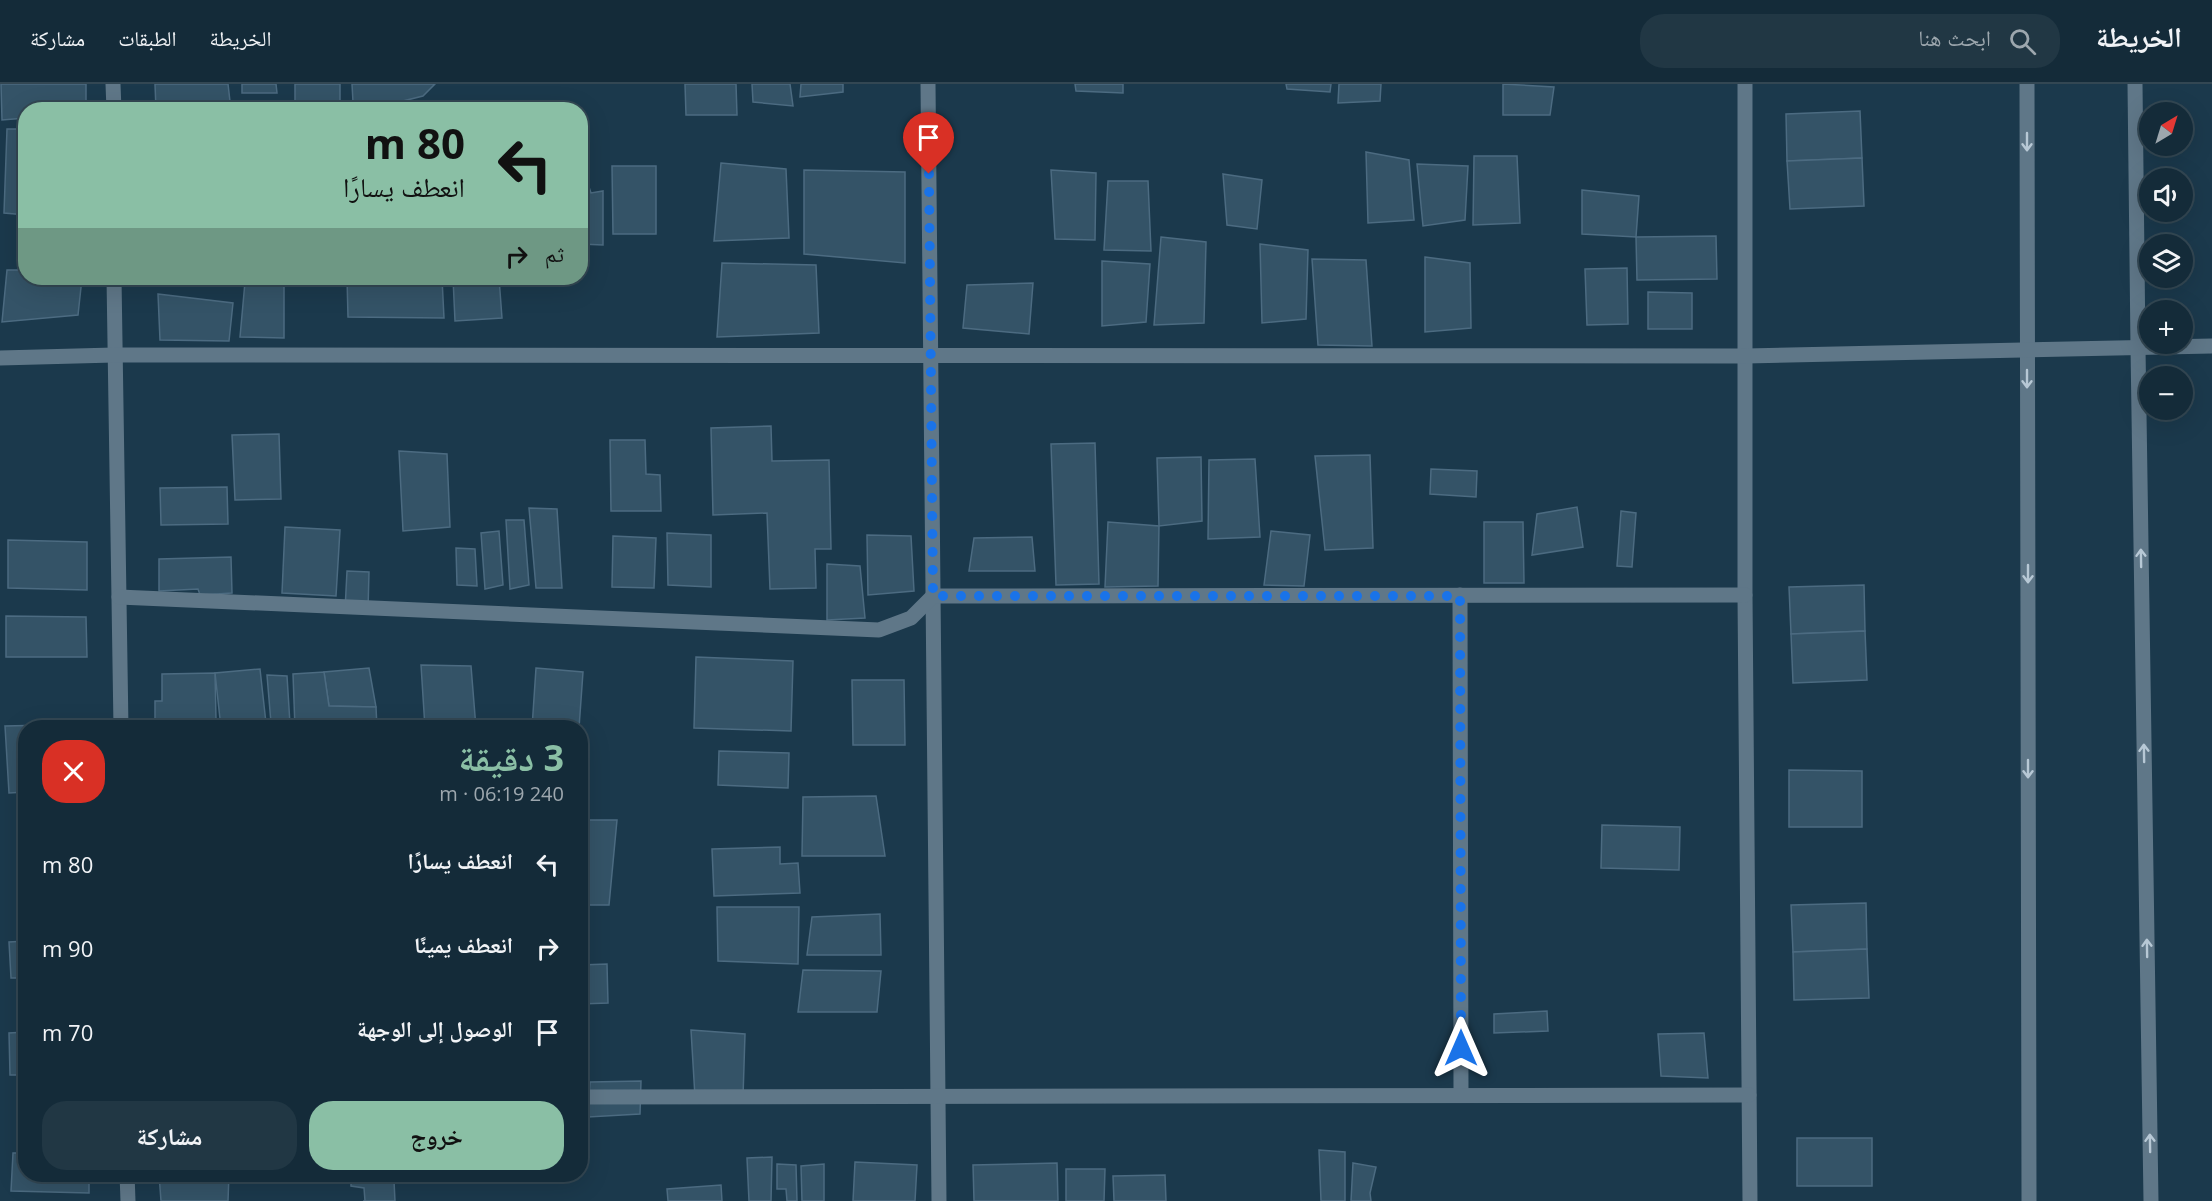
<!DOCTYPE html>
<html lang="ar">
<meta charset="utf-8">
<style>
:root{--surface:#142b39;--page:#213744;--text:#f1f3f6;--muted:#9da7ae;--line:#334753;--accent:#8abfa5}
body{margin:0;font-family:"Open Sans","Noto Naskh Arabic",sans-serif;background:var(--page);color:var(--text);direction:rtl;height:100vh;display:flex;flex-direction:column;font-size:22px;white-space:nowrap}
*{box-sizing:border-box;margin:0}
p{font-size:20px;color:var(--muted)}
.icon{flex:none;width:33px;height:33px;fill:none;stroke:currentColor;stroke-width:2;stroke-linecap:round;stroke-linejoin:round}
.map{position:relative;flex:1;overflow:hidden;direction:ltr}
.side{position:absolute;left:18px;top:636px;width:570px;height:462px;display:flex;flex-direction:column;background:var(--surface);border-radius:24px;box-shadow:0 6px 24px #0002,0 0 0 2px var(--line);direction:rtl}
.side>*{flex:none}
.banner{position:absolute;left:18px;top:18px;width:570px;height:183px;border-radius:24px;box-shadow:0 6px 24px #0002,0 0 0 2px var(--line);direction:rtl;background:#8abfa5;color:#111;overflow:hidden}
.needle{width:39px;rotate:38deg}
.controls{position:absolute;left:2139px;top:18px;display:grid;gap:12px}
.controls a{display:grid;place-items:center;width:54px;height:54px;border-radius:50%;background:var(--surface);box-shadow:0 6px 24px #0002,0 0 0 2px var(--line);font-size:30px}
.pin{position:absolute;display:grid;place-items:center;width:51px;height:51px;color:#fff;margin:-62px -26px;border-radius:50% 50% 50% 0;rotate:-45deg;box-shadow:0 0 6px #0007}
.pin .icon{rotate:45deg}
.me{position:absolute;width:66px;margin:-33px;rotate:0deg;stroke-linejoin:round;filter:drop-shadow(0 0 4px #0008)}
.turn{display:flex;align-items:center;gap:21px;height:126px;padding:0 24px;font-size:27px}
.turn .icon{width:78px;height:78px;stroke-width:2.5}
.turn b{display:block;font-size:42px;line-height:51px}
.then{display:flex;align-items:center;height:57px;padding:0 24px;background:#0003;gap:12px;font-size:22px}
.round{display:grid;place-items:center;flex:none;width:63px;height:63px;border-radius:24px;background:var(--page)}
.head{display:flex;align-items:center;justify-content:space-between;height:102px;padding:0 24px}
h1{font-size:36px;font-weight:700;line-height:45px;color:var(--accent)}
.primary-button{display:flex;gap:12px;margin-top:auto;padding:12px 24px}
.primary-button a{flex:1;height:69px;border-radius:24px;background:var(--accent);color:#111;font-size:24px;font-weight:700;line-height:69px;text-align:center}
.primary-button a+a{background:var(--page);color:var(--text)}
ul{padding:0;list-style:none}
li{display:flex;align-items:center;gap:18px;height:84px;padding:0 24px}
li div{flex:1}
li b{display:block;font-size:22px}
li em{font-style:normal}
header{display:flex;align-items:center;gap:36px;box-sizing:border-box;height:84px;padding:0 30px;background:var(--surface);border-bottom:2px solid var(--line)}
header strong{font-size:28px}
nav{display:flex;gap:33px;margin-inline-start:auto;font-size:21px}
.search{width:420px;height:54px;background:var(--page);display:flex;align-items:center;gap:15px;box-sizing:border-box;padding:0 21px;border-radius:24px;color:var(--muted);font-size:22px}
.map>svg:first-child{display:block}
</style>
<header>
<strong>الخريطة</strong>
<div class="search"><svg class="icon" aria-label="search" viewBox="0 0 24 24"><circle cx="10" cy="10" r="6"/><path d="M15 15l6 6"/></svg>ابحث هنا</div>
<nav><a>الخريطة</a><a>الطبقات</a><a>مشاركة</a></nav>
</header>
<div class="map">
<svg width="2212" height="1117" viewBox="0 0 2212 1117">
<rect width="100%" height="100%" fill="#1b394c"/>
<!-- building -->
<g fill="#345367" stroke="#4c6b81" stroke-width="1.5">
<path d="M 1,0 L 86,0 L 86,26 L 26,26 L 26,34 L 2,36 Z"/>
<path d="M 155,0 L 228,0 L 231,26 L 156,26 Z"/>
<path d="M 242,0 L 276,0 L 277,9 L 242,9 Z"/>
<rect x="295" y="0" width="45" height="26"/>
<path d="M 352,0 L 435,0 L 423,12 L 399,18 L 393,25 L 353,18 Z"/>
<path d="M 685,0 L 736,0 L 737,31 L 686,31 Z"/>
<path d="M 752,0 L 790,0 L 793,22 L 753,18 Z"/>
<path d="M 801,0 L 843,0 L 843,8 L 800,13 Z"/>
<path d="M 1075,0 L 1123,0 L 1123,9 L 1076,7 Z"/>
<path d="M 1286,0 L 1331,0 L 1330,8 L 1287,5 Z"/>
<path d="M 1339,0 L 1381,0 L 1380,17 L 1338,19 Z"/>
<path d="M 1503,0 L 1554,3 L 1550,31 L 1503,31 Z"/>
<path d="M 1860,27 L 1862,74 L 1787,77 L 1786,30 Z"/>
<path d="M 7,45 L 26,45 L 26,131 L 4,129 Z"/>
<path d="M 1366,68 L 1409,76 L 1414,136 L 1368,139 Z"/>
<path d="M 1474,72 L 1517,72 L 1520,139 L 1473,141 Z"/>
<path d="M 1862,74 L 1864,122 L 1790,125 L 1787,77 Z"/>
<path d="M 721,79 L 786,85 L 789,154 L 714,157 Z"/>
<path d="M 1417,80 L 1468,82 L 1465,136 L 1423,142 Z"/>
<path d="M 612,82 L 656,82 L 656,150 L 613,150 Z"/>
<path d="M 804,86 L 905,88 L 905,179 L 804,170 Z"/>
<path d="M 1051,86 L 1096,89 L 1095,156 L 1055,155 Z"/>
<path d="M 1223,90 L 1262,96 L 1257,145 L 1227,141 Z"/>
<path d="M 585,91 L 591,109 L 603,107 L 603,161 L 580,160 L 580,92 Z"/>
<path d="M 1108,97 L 1148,97 L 1151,167 L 1104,166 Z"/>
<path d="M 1582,106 L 1639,112 L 1636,153 L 1582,150 Z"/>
<path d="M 1716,152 L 1717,195 L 1637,196 L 1636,153 Z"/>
<path d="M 1161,153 L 1206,158 L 1204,239 L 1154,241 Z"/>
<path d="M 1260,160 L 1308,166 L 1306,235 L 1262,239 Z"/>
<path d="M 21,162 L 26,162 L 26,194 L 82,194 L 78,231 L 2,238 L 7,186 L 18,186 Z"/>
<path d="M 1425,173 L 1470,179 L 1471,244 L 1425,248 Z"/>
<path d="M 1312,175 L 1366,176 L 1372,262 L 1318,261 Z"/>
<path d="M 1102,177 L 1150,180 L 1146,238 L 1102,242 Z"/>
<path d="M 722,179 L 816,181 L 819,249 L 717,253 Z"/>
<path d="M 1627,184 L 1628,240 L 1587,241 L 1585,185 Z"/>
<path d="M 347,194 L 442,194 L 444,234 L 348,233 Z"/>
<path d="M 453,194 L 499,194 L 502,234 L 455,237 Z"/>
<path d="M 245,198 L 284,198 L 284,254 L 240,253 Z"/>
<path d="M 1033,199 L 1029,250 L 963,244 L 967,201 Z"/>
<path d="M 1648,208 L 1692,209 L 1692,245 L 1648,245 Z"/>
<path d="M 158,210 L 233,219 L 229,257 L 160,256 Z"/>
<path d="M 771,342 L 772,377 L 829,376 L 831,465 L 815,465 L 816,504 L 770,505 L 767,429 L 713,431 L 711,344 Z"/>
<path d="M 279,350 L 281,415 L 235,416 L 232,351 Z"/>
<path d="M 610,356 L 645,356 L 646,390 L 660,391 L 661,427 L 611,427 Z"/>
<path d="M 1095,359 L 1099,500 L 1056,501 L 1051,360 Z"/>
<path d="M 399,367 L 447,370 L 450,443 L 403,447 Z"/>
<path d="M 1370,371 L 1373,464 L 1325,466 L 1315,372 Z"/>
<path d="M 1201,373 L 1202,437 L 1159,442 L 1157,374 Z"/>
<path d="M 1255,375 L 1260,453 L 1208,455 L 1209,376 Z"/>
<path d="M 1431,385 L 1477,387 L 1476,413 L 1430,410 Z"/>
<path d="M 227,403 L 228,440 L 161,441 L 160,404 Z"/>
<path d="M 1577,423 L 1583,463 L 1532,471 L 1537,430 Z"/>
<path d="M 529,424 L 557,425 L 562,504 L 536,504 Z"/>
<path d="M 1621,427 L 1636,429 L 1632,483 L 1617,482 Z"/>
<path d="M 506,436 L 524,436 L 529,501 L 510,505 Z"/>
<path d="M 1108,438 L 1159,442 L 1158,502 L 1105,503 Z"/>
<path d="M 1484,438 L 1523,438 L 1524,499 L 1484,499 Z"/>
<path d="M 285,443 L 340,446 L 336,512 L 282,509 Z"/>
<path d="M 499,447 L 503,501 L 485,505 L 481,449 Z"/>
<path d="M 1271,447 L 1310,451 L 1304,502 L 1264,501 Z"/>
<path d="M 667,449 L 711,451 L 711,503 L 668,501 Z"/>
<path d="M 867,451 L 911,452 L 914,507 L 868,511 Z"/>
<path d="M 613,452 L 656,454 L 654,504 L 612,503 Z"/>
<path d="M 1032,453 L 1035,487 L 969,487 L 974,454 Z"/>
<path d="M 8,456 L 87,458 L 87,506 L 8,504 Z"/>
<path d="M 456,464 L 475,465 L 477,502 L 457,501 Z"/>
<path d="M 231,473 L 232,509 L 200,511 L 198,505 L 159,507 L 159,475 Z"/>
<path d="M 827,480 L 860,482 L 865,534 L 827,536 Z"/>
<path d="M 347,487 L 369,488 L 368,527 L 345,526 Z"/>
<path d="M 1864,501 L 1865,547 L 1791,550 L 1789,503 Z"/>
<path d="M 6,532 L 86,533 L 87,573 L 6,573 Z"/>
<path d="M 1865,547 L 1867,596 L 1793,599 L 1791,550 Z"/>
<path d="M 696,573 L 793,577 L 791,647 L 694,644 Z"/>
<path d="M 421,581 L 471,582 L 476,644 L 425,644 Z"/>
<path d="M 369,584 L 376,623 L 329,622 L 324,588 Z"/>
<path d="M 536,584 L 583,588 L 579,644 L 532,644 Z"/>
<path d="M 260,585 L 266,639 L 221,644 L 215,589 Z"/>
<path d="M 324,588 L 329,622 L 376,623 L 377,644 L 295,644 L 293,590 Z"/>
<path d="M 215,589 L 216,636 L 155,637 L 155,617 L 162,617 L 162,590 Z"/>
<path d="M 267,591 L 287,592 L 290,640 L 271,639 Z"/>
<path d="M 852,596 L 904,596 L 905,661 L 853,661 Z"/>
<path d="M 92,640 L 92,644 L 26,644 L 26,708 L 9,709 L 5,642 Z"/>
<path d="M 719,667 L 789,669 L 788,704 L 718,701 Z"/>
<path d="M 1789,686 L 1862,687 L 1862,743 L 1789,743 Z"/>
<path d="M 876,712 L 885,772 L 802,772 L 803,713 Z"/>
<path d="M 580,736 L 617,736 L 609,821 L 580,821 Z"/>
<path d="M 1602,741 L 1680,743 L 1679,786 L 1601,784 Z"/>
<path d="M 780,763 L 780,780 L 798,779 L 800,809 L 714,812 L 712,765 Z"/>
<path d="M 1866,819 L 1867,865 L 1793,868 L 1791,821 Z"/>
<path d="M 717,823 L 799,823 L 798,880 L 718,877 Z"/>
<path d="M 880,830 L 881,871 L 807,871 L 812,833 Z"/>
<path d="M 26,857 L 26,894 L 11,894 L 9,858 Z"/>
<path d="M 1867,865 L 1869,914 L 1794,916 L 1793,868 Z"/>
<path d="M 607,880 L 608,919 L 580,920 L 580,881 Z"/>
<path d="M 803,886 L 881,887 L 877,928 L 798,928 Z"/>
<path d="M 1547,927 L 1548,947 L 1494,949 L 1494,930 Z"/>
<path d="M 691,946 L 745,950 L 743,1013 L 695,1013 Z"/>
<path d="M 26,948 L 26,991 L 10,991 L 9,949 Z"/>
<path d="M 1704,949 L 1708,994 L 1661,992 L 1658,950 Z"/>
<path d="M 641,997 L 640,1030 L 588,1033 L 590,998 Z"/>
<rect x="1797" y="1054" width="75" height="48"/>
<path d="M 1319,1066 L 1345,1068 L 1345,1117 L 1321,1117 Z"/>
<path d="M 13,1069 L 26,1069 L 26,1090 L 89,1090 L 89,1109 L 11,1107 Z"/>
<path d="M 772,1073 L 771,1117 L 749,1117 L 747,1074 Z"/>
<path d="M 855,1078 L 917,1081 L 915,1117 L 853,1117 Z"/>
<path d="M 1057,1079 L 1058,1117 L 974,1117 L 973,1081 Z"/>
<path d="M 1353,1079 L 1376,1083 L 1370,1109 L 1371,1117 L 1351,1117 Z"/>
<path d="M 777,1080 L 796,1081 L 797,1117 L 787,1117 L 786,1105 L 777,1105 Z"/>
<path d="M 824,1080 L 824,1117 L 802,1117 L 801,1082 Z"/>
<path d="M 1066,1085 L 1105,1085 L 1104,1117 L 1066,1117 Z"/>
<path d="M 159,1090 L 229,1090 L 228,1117 L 161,1117 Z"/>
<path d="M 1165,1091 L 1166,1117 L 1114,1117 L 1113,1092 Z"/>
<path d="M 351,1096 L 394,1097 L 395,1117 L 363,1117 L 365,1117 L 364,1104 L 351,1102 Z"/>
<path d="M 721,1101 L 722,1117 L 668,1117 L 667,1105 Z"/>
</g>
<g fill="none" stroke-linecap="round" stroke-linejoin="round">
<!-- minor -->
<g stroke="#5f7788" stroke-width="15">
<path d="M 113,0 L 114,26"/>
<path d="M 928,0 L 939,1117"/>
<path d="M 1745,0 L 1745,511 L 1750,1117"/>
<path d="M 2027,0 L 2029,1117"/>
<path d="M 2135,0 L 2138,264 L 2151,1117"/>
<path d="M 114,194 L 121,644"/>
<path d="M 0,274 L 114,271 L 1746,272 L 2212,262"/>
<path d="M 1460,511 L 1461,1011"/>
<path d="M 119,513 L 879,546 L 911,534 L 933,512 L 1745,511"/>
<path d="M 580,1013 L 1749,1011"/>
<path d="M 127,1090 L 128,1117"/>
</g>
</g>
<!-- one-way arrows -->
<defs><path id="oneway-shaft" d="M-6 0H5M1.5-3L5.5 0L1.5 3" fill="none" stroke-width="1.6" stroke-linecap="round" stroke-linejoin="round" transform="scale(1.5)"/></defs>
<g stroke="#b7c8d5">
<use href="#oneway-shaft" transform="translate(2027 58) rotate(90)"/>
<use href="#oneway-shaft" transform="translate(2027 295) rotate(90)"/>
<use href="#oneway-shaft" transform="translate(2141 474) rotate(-91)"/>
<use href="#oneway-shaft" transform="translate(2028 490) rotate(90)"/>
<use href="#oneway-shaft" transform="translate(2144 669) rotate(-91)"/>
<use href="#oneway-shaft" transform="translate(2028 685) rotate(90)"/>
<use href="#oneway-shaft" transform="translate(2147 864) rotate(-91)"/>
<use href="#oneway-shaft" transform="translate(2150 1059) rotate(-91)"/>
</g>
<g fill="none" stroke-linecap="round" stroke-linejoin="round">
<!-- route -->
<path stroke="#1a73e8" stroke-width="10" stroke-dasharray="0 18" d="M 929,90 L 933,512 L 1460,512 L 1461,964"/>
</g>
</svg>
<div class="controls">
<a><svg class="needle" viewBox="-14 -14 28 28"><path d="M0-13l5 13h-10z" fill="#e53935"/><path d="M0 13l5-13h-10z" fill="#9da7ae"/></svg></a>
<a><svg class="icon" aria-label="sound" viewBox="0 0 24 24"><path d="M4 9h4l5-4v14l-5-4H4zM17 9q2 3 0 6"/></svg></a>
<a><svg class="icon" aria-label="layers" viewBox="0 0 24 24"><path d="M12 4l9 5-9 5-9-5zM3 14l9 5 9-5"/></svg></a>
<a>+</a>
<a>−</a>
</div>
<div class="pin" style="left:929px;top:90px;background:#d93025"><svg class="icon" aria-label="arrive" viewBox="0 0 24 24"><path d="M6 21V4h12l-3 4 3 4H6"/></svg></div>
<svg class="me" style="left:1461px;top:964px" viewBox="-20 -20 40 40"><path d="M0-17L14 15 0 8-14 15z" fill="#1a73e8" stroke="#fff" stroke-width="4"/></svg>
<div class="banner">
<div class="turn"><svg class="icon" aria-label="left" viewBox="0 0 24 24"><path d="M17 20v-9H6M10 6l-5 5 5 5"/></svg><div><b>80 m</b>انعطف يسارًا</div></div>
<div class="then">ثم<svg class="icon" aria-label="right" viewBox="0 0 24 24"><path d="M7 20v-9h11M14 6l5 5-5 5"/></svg></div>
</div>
<section class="side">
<div class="head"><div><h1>3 دقيقة</h1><p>240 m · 06:19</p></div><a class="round" style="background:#d93025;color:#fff"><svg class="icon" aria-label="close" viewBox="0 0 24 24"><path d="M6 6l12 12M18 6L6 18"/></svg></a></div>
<ul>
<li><svg class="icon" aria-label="left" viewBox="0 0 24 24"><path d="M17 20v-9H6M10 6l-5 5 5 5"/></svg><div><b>انعطف يسارًا</b></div><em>80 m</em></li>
<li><svg class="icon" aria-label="right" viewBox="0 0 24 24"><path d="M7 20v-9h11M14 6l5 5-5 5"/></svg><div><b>انعطف يمينًا</b></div><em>90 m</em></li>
<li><svg class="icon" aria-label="arrive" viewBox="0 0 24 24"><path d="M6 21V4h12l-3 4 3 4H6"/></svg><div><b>الوصول إلى الوجهة</b></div><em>70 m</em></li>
</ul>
<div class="primary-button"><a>خروج</a><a>مشاركة</a></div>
</section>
</div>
